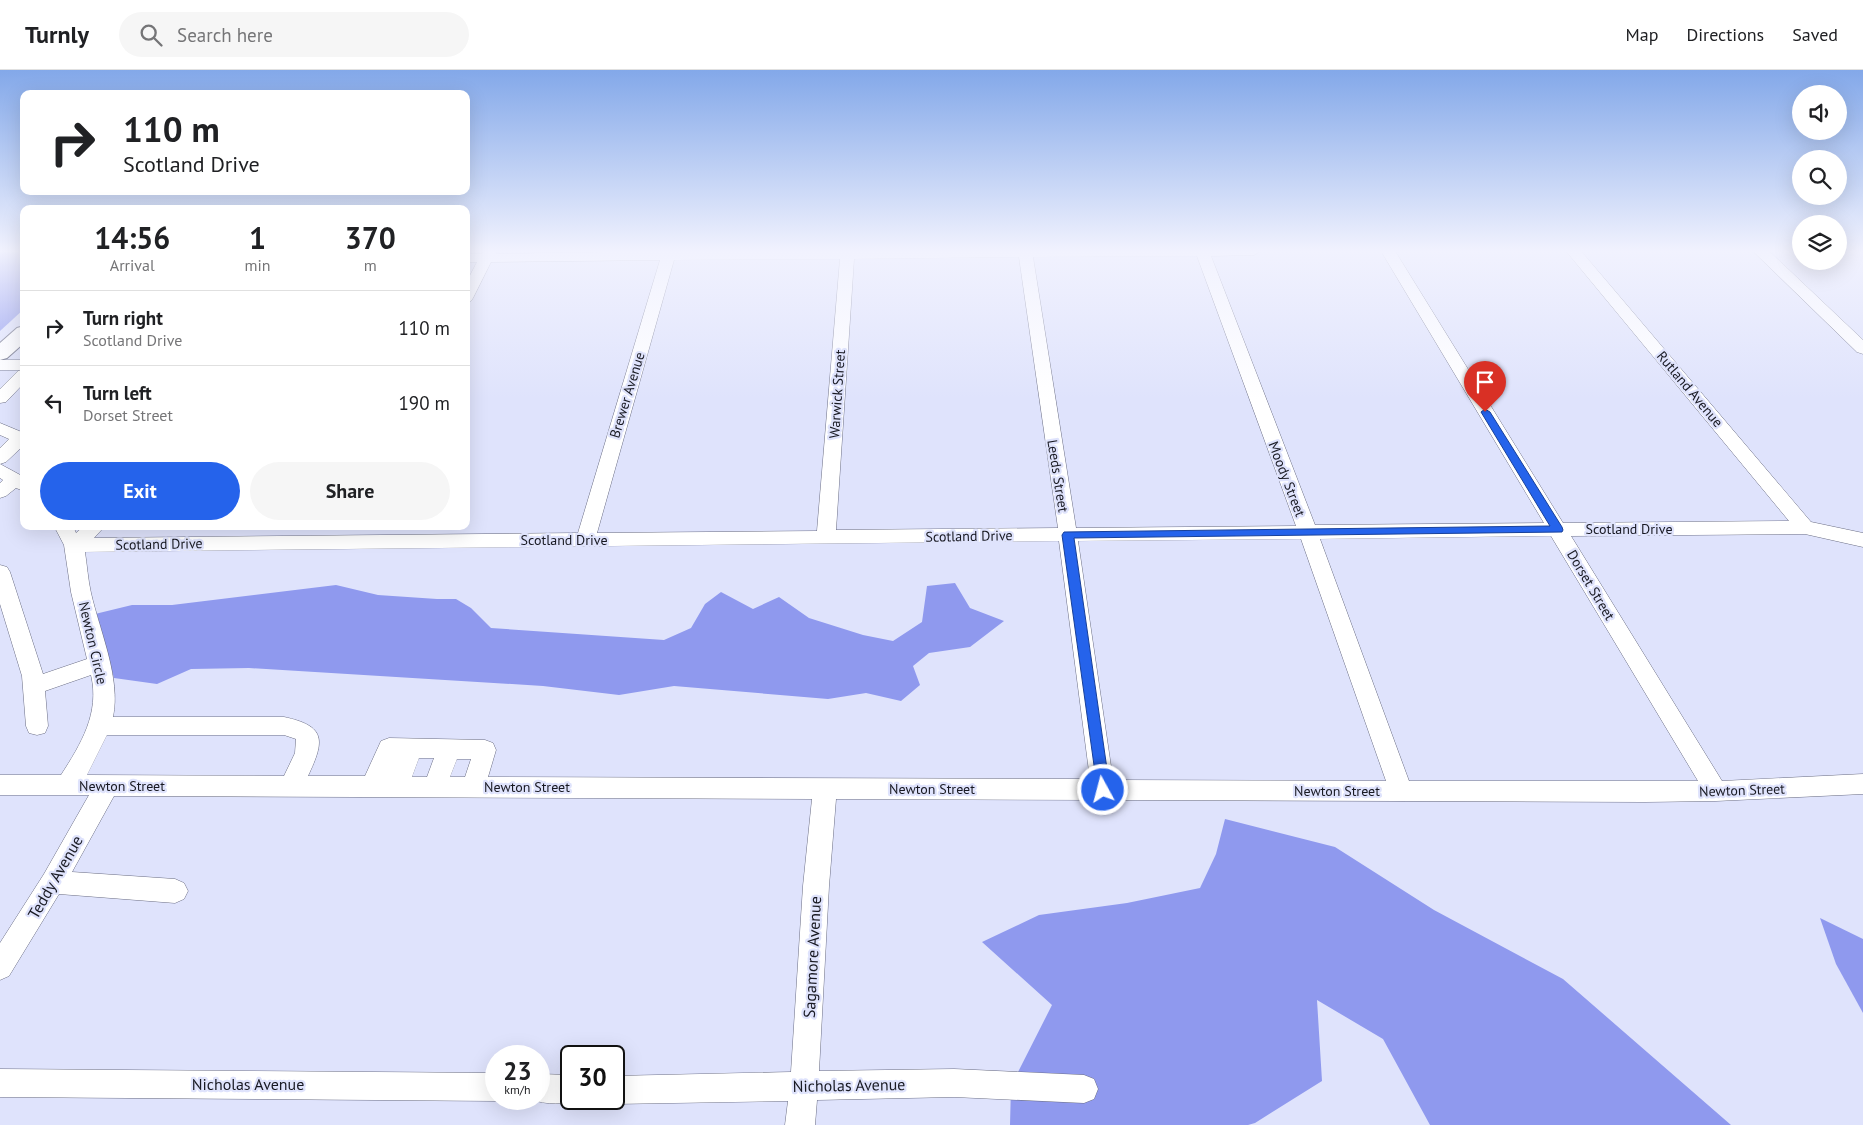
<!DOCTYPE html>
<style>
:root{--surface:#fff;--page:#f6f6f6;--text:#202124;--muted:#757577;--line:#e0e0e0;--accent:#2563eb}
body{margin:0;font-family:"PT Sans",sans-serif;background:var(--page);color:var(--text);height:100vh;display:flex;flex-direction:column;font-size:19px;white-space:nowrap}
*{box-sizing:border-box;margin:0}
p{font-size:16px;color:var(--muted)}
.icon{flex:none;width:28px;height:28px;fill:none;stroke:currentColor;stroke-width:2;stroke-linecap:round;stroke-linejoin:round}
.map{position:relative;flex:1;overflow:hidden}
.sheet{position:absolute;left:20px;top:135px;width:450px;height:325px;display:flex;flex-direction:column;background:var(--surface);border-radius:10px;box-shadow:0 5px 20px #0002}
.sheet>*{flex:none}
.guide{position:absolute;left:20px;top:20px;width:450px;height:105px;border-radius:10px;box-shadow:0 5px 20px #0002;background:#fff;color:var(--text);overflow:hidden}
.buttons{position:absolute;left:1792px;top:15px;display:grid;gap:10px}
.buttons a{display:grid;place-items:center;width:55px;height:55px;border-radius:50%;background:var(--surface);box-shadow:0 5px 20px #0002;font-size:25px}
.speed{position:absolute;left:485px;top:975px;display:flex;gap:10px;font-size:25px;font-weight:700;text-align:center}
.speed>*{display:grid;place-content:center;width:65px;height:65px;border-radius:50%;background:var(--surface);box-shadow:0 5px 20px #0002;line-height:1}
.speed small{font-size:12px;font-weight:400}
.speed .limit{border:2px solid #111;border-radius:8px;background:#fff;color:#111}
.pin{position:absolute;display:grid;place-items:center;width:42px;height:42px;color:#fff;margin:-51px -21px;border-radius:50% 50% 50% 0;rotate:-45deg;box-shadow:0 0 5px #0007}
.pin .icon{rotate:45deg}
.me{position:absolute;width:55px;margin:-28px;rotate:353deg;stroke-linejoin:round;filter:drop-shadow(0 0 4px #0008)}
.turn{display:flex;align-items:center;gap:18px;height:105px;padding:0 20px;font-size:22px}
.turn .icon{width:65px;height:65px;stroke-width:2.5}
.turn b{display:block;font-size:35px;line-height:42px}
.eta{display:flex;justify-content:space-evenly;align-items:center;height:85px;text-align:center}
.eta b{font-size:30px;font-weight:700;line-height:35px}
.primary-button{display:flex;gap:10px;margin-top:auto;padding:10px 20px}
.primary-button a{flex:1;height:58px;border-radius:30px;background:var(--accent);color:#fff;font-size:20px;font-weight:700;line-height:58px;text-align:center}
.primary-button a+a{background:var(--page);color:var(--text)}
ul{padding:0;list-style:none}
li{display:flex;align-items:center;gap:15px;height:75px;padding:0 20px;border-top:1px solid var(--line)}
li div{flex:1}
li b{display:block;font-size:19px}
li em{font-style:normal}
header{display:flex;align-items:center;gap:30px;box-sizing:border-box;height:70px;padding:0 25px;background:var(--surface);border-bottom:1px solid var(--line)}
header strong{font-size:24px}
nav{display:flex;gap:28px;margin-inline-start:auto;font-size:18px}
.search{width:350px;height:45px;background:var(--page);display:flex;align-items:center;gap:12px;box-sizing:border-box;padding:0 18px;border-radius:28px;color:var(--muted);font-size:19px}
.map>svg:first-child{display:block}
</style>
<header>
<strong>Turnly</strong>
<div class="search"><svg class="icon" aria-label="search" viewBox="0 0 24 24"><circle cx="10" cy="10" r="6"/><path d="M15 15l6 6"/></svg>Search here</div>
<nav><a>Map</a><a>Directions</a><a>Saved</a></nav>
</header>
<div class="map">
<svg width="1863" height="1055" viewBox="0 0 1863 1055">
<rect width="100%" height="100%" fill="#dfe3fc"/>
<!-- forest -->
<g fill="#8f99ee">
<path d="M 0,181 L 24,181 L 24,239 L 0,261 Z"/>
<path d="M 955,513 L 970,538 L 1004,551 L 970,577 L 929,583 L 913,596 L 920,615 L 901,631 L 866,623 L 828,629 L 674,616 L 619,625 L 543,616 L 249,598 L 191,599 L 157,614 L 114,608 L 95,544 L 132,535 L 172,535 L 336,515 L 378,525 L 437,529 L 456,529 L 471,538 L 491,558 L 664,570 L 691,558 L 705,534 L 721,522 L 753,539 L 779,527 L 809,548 L 863,565 L 893,571 L 922,552 L 927,516 Z"/>
<path d="M 1225,749 L 1335,777 L 1434,840 L 1563,909 L 1731,1055 L 1430,1055 L 1383,969 L 1317,930 L 1322,1011 L 1255,1053 L 1248,1055 L 1010,1055 L 1011,1016 L 1052,935 L 982,872 L 1039,845 L 1127,833 L 1200,818 L 1216,784 Z"/>
<path d="M 1820,848 L 1863,869 L 1863,943 L 1836,894 Z"/>
</g>
<g fill="none" stroke-linecap="round" stroke-linejoin="round">
<defs>
<g id="minor">
<path d="M 483,181 L 497,181 L 496,184 L 663,181 L 1261,181 L 1254,185 L 1211,186 L 1315,455 L 1544,453 L 1381,181 L 1395,181 L 1563,453 L 1789,451 L 1566,181 L 1581,181 L 1811,452 L 1863,463 L 1863,477 L 1805,464 L 1571,466 L 1722,711 L 1863,704 L 1863,724 L 1716,731 L 1645,732 L 836,729 L 829,816 L 819,1001 L 954,999 L 1084,1005 L 1094,1009 L 1098,1019 L 1094,1029 L 1084,1033 L 954,1027 L 817,1030 L 815,1055 L 785,1055 L 788,1031 L 614,1034 L 604,1030 L 603,1029 L 614,1029 L 614,1006 L 791,1002 L 803,816 L 812,729 L 114,726 L 72,802 L 175,809 L 184,813 L 188,821 L 184,829 L 175,833 L 59,824 L 9,906 L 0,910 L 0,873 L 44,804 L 89,725 L 0,725 L 0,705 L 61,705 C 81,674 100,643 91,605 L 45,621 L 48,656 L 45,663 L 37,665 L 29,663 L 26,656 L 22,606 L 0,534 L 0,495 L 7,497 L 10,502 L 43,604 L 87,589 L 71,522 L 64,475 L 54,456 L 73,456 L 76,463 L 84,456 L 105,456 L 94,468 L 578,463 L 660,190 L 491,192 L 473,228 L 471,231 L 466,232 L 466,213 L 477,192 L 466,192 L 466,184 L 482,184 ZM 1197,186 L 1296,456 L 1076,458 L 1033,187 ZM 1019,187 L 1058,458 L 836,460 L 854,189 ZM 840,189 L 817,461 L 597,463 L 674,190 ZM 1551,466 L 1698,711 L 1409,711 L 1320,469 ZM 1301,469 L 1386,711 L 1113,710 L 1078,471 ZM 1059,471 L 1090,709 L 488,707 L 496,680 L 493,673 L 485,670 L 389,668 L 381,671 L 365,706 L 308,706 C 325,670 326,656 284,647 L 113,647 C 121,608 100,562 91,523 C 88,510 87,495 85,482 ZM 107,665 L 284,665 L 296,669 L 295,683 L 284,706 L 87,705 ZM 419,688 L 434,688 L 427,707 L 412,707 ZM 457,689 L 471,689 L 465,707 L 450,707 Z"/>
<path d="M 1753,181 L 1769,181 L 1863,270 L 1863,284 L 1857,282 Z"/>
<path d="M 0,290 L 24,290 L 24,313 L 6,332 L 0,333 L 0,319 L 18,301 L 22,300 L 0,300 Z"/>
<path d="M 0,353 L 24,363 L 24,375 L 6,392 L 0,394 L 0,378 L 9,369 L 0,365 Z"/>
<path d="M 0,394 L 24,407 L 24,421 L 16,418 L 6,426 L 0,428 L 0,413 L 3,410 L 0,408 Z"/>
<path d="M 0,999 L 496,1003 L 496,1029 L 502,1029 L 496,1031 L 0,1027 Z"/>
<path d="M 539,1004 L 571,1005 L 571,1029 L 581,1029 C 566,1035 546,1035 530,1029 L 539,1029 Z"/>
</g>
<path id="major" d="M 24,256 L 24,273 L 7,288 L 0,290 L 0,273 L 17,258 Z"/>
</defs>
<!-- minor casing -->
<use href="#minor" stroke="#6b6e84" stroke-width="1"/>
<!-- major casing -->
<use href="#major" stroke="#6b6e84" stroke-width="2"/>
<!-- minor -->
<use href="#minor" fill="#fff" fill-rule="evenodd"/>
<!-- major -->
<use href="#major" fill="#fff" fill-rule="evenodd"/>
</g>
<!-- sky -->
<linearGradient id="sky" x2="0" y2="1"><stop stop-color="#83a8e9"/><stop offset="0.55" stop-color="#f1f2fe"/><stop offset="1" stop-color="#f1f2fe" stop-opacity="0"/></linearGradient>
<rect width="1863" height="329" fill="url(#sky)"/>
<!-- route -->
<path fill="#2563eb" stroke="#184099" d="M 1485,339 L 1490,342 L 1562,457 L 1563,460 L 1562,462 L 1074,468 L 1110,720 L 1108,724 L 1103,726 L 1098,724 L 1062,465 L 1064,462 L 1550,456 L 1481,342 Z"/>
<g text-anchor="middle" dominant-baseline="central" stroke-width="4.5" stroke-linejoin="round" paint-order="stroke">
<!-- street labels -->
<g font-size="14" fill="#181922" stroke="#dfe3fc">
<text transform="translate(1690 319) rotate(50)">Rutland Avenue</text>
<text transform="translate(837 324) rotate(-86)">Warwick Street</text>
<text transform="translate(627 325) rotate(-73)">Brewer Avenue</text>
<text transform="translate(1058 406) rotate(81)">Leeds Street</text>
<text transform="translate(1287 409) rotate(69)">Moody Street</text>
<text x="1629" y="459">Scotland Drive</text>
<text transform="translate(969 466) rotate(-1)">Scotland Drive</text>
<text x="564" y="470">Scotland Drive</text>
<text transform="translate(159 474) rotate(-1)">Scotland Drive</text>
<text transform="translate(1591 515) rotate(59)">Dorset Street</text>
<text transform="translate(93 573) rotate(77)">Newton Circle</text>
<text x="122" y="716">Newton Street</text>
<text x="527" y="717">Newton Street</text>
<text x="932" y="719">Newton Street</text>
<text transform="translate(1742 720) rotate(-2)">Newton Street</text>
<text x="1337" y="721">Newton Street</text>
</g>
<!-- near-street labels -->
<g font-size="16" fill="#181922" stroke="#dfe3fc">
<text transform="translate(55 807) rotate(-60)">Teddy Avenue</text>
<text transform="translate(812 887) rotate(-87)">Sagamore Avenue</text>
<text x="248" y="1014">Nicholas Avenue</text>
<text transform="translate(849 1015) rotate(-1)">Nicholas Avenue</text>
</g>
</g>
</svg>
<div class="buttons">
<a><svg class="icon" aria-label="sound" viewBox="0 0 24 24"><path d="M4 9h4l5-4v14l-5-4H4zM17 9q2 3 0 6"/></svg></a>
<a><svg class="icon" aria-label="search" viewBox="0 0 24 24"><circle cx="10" cy="10" r="6"/><path d="M15 15l6 6"/></svg></a>
<a><svg class="icon" aria-label="layers" viewBox="0 0 24 24"><path d="M12 4l9 5-9 5-9-5zM3 14l9 5 9-5"/></svg></a>
</div>
<div class="speed"><div>23<small>km/h</small></div><div class="limit">30</div></div>
<div class="pin" style="left:1485px;top:342px;background:#d93025"><svg class="icon" aria-label="arrive" viewBox="0 0 24 24"><path d="M6 21V4h12l-3 4 3 4H6"/></svg></div>
<svg class="me" style="left:1103px;top:720px" viewBox="-20 -20 40 40"><circle r="17" fill="#2563eb" stroke="#fff" stroke-width="3"/><path d="M0-11L8 9 0 5-8 9z" fill="#fff"/></svg>
<div class="guide">
<div class="turn"><svg class="icon" aria-label="right" viewBox="0 0 24 24"><path d="M7 20v-9h11M14 6l5 5-5 5"/></svg><div><b>110 m</b>Scotland Drive</div></div>
</div>
<section class="sheet">
<div class="eta">
<div><b>14:56</b><p>Arrival</p></div>
<div><b>1</b><p>min</p></div>
<div><b>370</b><p>m</p></div>
</div>
<ul>
<li><svg class="icon" aria-label="right" viewBox="0 0 24 24"><path d="M7 20v-9h11M14 6l5 5-5 5"/></svg><div><b>Turn right</b><p>Scotland Drive</p></div><em>110 m</em></li>
<li><svg class="icon" aria-label="left" viewBox="0 0 24 24"><path d="M17 20v-9H6M10 6l-5 5 5 5"/></svg><div><b>Turn left</b><p>Dorset Street</p></div><em>190 m</em></li>
</ul>
<div class="primary-button"><a>Exit</a><a>Share</a></div>
</section>
</div>
